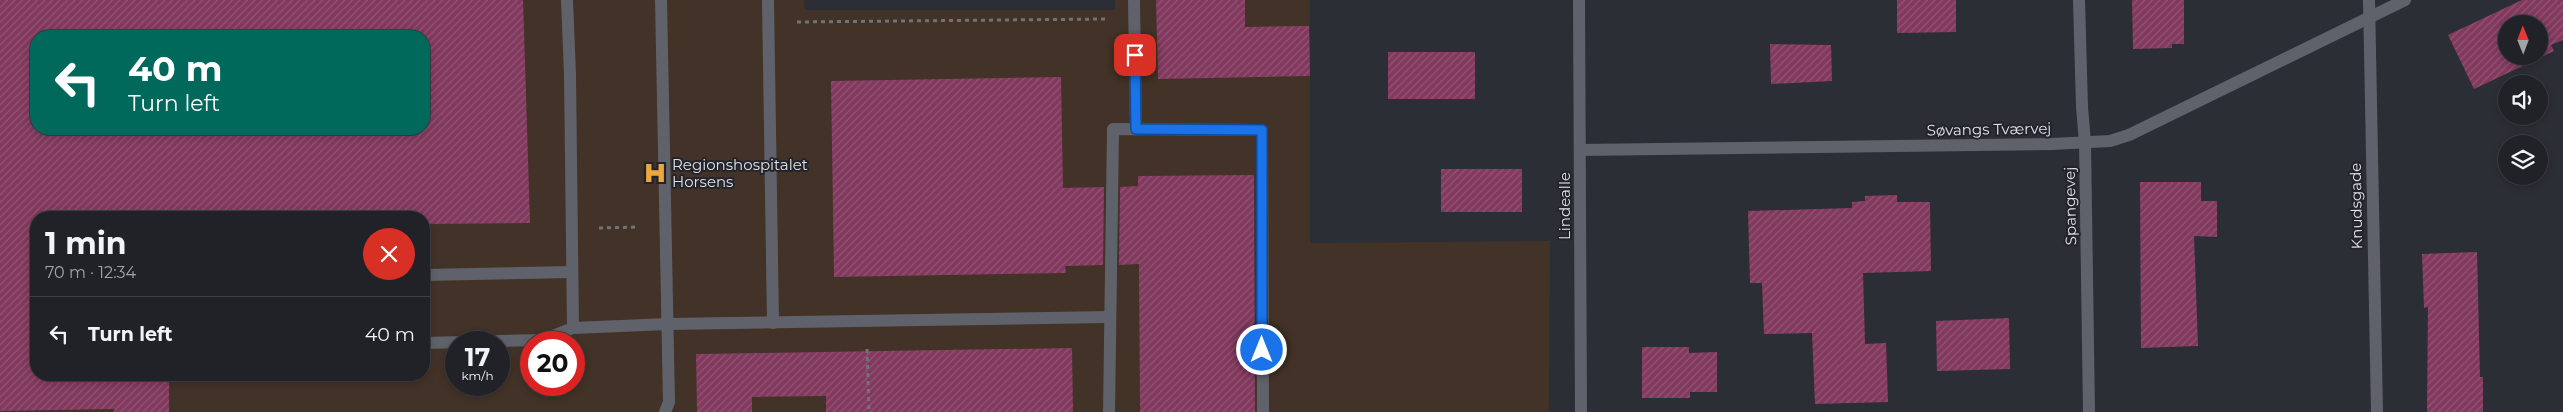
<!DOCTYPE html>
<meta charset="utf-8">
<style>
:root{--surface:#212228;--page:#2d2f34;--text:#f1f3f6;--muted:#a2a4a8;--line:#3e3f45}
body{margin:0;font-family:Montserrat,sans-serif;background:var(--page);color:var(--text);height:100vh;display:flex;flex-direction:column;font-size:19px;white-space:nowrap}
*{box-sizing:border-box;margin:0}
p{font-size:16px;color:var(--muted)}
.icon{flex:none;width:28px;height:28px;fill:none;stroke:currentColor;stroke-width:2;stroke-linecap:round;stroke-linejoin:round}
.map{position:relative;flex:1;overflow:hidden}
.panel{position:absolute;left:30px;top:211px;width:400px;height:170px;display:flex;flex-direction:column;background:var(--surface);border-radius:20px;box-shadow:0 2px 8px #0003,0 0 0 1px var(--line)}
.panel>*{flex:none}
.guide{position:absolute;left:30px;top:30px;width:400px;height:105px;border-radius:20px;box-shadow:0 2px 8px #0003,0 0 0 1px var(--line);background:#00695c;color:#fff;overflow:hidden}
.needle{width:32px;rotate:359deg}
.fabs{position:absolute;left:2498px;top:15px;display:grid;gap:10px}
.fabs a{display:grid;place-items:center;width:50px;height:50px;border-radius:50%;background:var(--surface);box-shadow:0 2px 8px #0003,0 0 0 1px var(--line);font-size:25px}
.speed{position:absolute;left:445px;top:331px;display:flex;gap:10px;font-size:25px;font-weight:700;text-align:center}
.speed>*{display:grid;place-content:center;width:65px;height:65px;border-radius:50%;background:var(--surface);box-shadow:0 2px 8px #0003,0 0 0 1px var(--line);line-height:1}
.speed small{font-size:12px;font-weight:400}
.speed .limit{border:8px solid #d22;background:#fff;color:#111}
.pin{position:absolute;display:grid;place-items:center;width:42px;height:42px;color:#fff;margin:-21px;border-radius:10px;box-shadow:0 2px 8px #0006}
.me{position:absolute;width:55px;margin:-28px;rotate:0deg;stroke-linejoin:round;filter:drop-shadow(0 0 4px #0008)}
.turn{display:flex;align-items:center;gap:18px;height:105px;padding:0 15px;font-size:22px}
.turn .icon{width:65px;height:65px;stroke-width:2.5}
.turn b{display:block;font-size:35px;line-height:42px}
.round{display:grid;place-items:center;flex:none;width:52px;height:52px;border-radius:26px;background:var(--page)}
.head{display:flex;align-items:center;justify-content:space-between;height:85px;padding:0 15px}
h1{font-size:30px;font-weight:700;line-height:38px}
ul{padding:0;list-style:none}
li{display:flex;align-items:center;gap:15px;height:75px;padding:0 15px;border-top:1px solid var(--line)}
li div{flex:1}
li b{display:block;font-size:19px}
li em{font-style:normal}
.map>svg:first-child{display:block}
</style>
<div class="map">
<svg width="2563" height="412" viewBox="0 0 2563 412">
<defs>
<pattern id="building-hatch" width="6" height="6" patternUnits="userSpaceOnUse" patternTransform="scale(1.25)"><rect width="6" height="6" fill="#82395e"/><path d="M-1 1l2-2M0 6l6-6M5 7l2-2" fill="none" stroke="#935575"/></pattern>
</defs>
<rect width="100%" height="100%" fill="#2c2e35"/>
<!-- medical -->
<path fill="#423227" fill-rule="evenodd" d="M 0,0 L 804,0 L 805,10 L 1115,10 L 1115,0 L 1310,0 L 1310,243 L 1550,241 L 1549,412 L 0,412 ZM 36,36 L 424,36 L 424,129 L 36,129 ZM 36,218 L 424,218 L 424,375 L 36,375 ZM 456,342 L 499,342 L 499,385 L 456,385 ZM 531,342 L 574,342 L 574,385 L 531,385 Z"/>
<!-- building -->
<g fill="url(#building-hatch)" fill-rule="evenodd">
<path d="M 0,0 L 523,0 L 530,223 L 424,224 L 424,218 L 36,218 L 36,375 L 169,375 L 169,412 L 113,412 L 115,409 L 0,411 ZM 36,36 L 424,36 L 424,129 L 36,129 Z"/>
<path d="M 1156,0 L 1245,0 L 1245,27 L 1309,26 L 1310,76 L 1158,79 Z"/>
<path d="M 1897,0 L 1956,0 L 1956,32 L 1897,33 Z"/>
<path d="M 2132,0 L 2184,0 L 2184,44 L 2172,44 L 2172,48 L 2133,49 Z"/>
<path d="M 2522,0 L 2563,0 L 2563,40 L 2551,45 L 2554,51 L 2474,89 L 2448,35 ZM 2506,24 L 2539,24 L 2539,56 L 2506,56 Z"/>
<path d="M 1770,44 L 1831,45 L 1832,81 L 1771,84 Z"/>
<rect x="1388" y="52" width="87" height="47"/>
<path d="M 1061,77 L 1063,188 L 1104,187 L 1103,265 L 1065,266 L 1066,273 L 834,277 L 831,81 Z"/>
<rect x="1441" y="169" width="81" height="43"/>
<path d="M 1254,175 L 1255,412 L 1140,412 L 1139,264 L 1119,265 L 1120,187 L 1138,186 L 1138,176 Z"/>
<path d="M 2140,182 L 2201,182 L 2201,201 L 2217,201 L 2217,237 L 2194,236 L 2198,346 L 2141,348 Z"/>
<path d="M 1897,195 L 1897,202 L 1930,202 L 1931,271 L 1863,273 L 1865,344 L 1886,343 L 1888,402 L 1815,404 L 1812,333 L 1764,334 L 1762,283 L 1750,283 L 1748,211 L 1852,208 L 1852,202 L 1865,201 L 1865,196 Z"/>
<path d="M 2477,252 L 2480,377 L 2483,377 L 2483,412 L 2427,412 L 2428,307 L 2424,308 L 2422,254 Z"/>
<path d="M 2009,318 L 2010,369 L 1937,371 L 1936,321 Z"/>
<path d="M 1642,347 L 1689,347 L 1689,353 L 1717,352 L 1717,392 L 1690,392 L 1690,398 L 1642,398 Z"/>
<path d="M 1072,348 L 1073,412 L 826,412 L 826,396 L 752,397 L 752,412 L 697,412 L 696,354 Z"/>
</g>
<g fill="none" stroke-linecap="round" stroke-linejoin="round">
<!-- path -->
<g stroke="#717379" stroke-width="3" stroke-dasharray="4 4" stroke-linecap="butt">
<path d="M 797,22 L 1105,19"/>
<path d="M 599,228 L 638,227"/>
<path d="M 867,349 L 869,412"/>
</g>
<!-- lane -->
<g stroke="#60626b" stroke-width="12">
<path d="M 567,0 L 570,75 L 573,328"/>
<path d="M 661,0 L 669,402 L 665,412"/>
<path d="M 768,0 L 773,323"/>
<path d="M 1134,0 L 1136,129"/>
<path d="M 424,275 L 572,272"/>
<path d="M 424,343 L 542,340 L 573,328 L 668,324 L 1109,317"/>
<path d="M 1109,412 L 1113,129 L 1262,130 L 1263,412"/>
</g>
<!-- street -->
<g stroke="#60626b" stroke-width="12">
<path d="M 1579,0 L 1581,412"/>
<path d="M 2079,0 L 2082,107 L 2085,143 L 2089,412"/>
<path d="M 2369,0 L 2377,412"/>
<path d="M 1580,150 L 2052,144 L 2110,141 L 2129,135 L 2405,0"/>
</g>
</g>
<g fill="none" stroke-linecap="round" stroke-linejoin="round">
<defs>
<path id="route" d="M 1135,55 L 1136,129 L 1262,130 L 1262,350"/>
</defs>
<!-- route casing -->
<use href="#route" stroke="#114b97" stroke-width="12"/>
<!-- route -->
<use href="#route" stroke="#1a73e8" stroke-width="9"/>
</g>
<!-- icons -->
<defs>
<symbol id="hospital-bare" viewBox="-9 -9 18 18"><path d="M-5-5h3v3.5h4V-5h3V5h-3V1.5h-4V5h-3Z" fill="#efa73d" stroke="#22242b" stroke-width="2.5" paint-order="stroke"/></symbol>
</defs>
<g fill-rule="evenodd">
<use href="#hospital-bare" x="639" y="157" width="32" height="32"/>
</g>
<g text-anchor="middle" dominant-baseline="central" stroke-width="4" stroke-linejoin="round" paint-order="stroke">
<!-- street labels -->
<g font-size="15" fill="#dfe0e5" stroke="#22242b">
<text transform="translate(1989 129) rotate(-1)">Søvangs Tværvej</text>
<text transform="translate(1564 206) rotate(-90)">Lindealle</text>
<text transform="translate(2070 206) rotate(-91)">Spangevej</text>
<text transform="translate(2356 206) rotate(-91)">Knudsgade</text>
</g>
<!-- poi labels -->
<g font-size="15" fill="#dfe0e5" stroke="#22242b" text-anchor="start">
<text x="672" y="164">Regionshospitalet<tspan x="672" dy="17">Horsens</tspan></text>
</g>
</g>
</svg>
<div class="fabs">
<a><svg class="needle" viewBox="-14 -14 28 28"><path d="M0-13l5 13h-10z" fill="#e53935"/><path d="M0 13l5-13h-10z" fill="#a2a4a8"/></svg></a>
<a><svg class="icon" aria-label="sound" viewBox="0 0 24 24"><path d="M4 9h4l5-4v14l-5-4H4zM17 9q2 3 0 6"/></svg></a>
<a><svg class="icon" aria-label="layers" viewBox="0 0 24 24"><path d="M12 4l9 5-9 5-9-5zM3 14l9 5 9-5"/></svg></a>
</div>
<div class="speed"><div>17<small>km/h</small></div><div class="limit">20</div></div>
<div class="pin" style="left:1135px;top:55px;background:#d93025"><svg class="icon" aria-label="arrive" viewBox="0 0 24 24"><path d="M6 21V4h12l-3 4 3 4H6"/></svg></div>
<svg class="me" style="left:1262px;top:350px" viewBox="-20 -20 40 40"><circle r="17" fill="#1a73e8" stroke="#fff" stroke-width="3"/><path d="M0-11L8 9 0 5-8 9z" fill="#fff"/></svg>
<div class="guide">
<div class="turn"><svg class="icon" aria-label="left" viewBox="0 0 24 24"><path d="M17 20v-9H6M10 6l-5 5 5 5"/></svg><div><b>40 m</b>Turn left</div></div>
</div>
<section class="panel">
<div class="head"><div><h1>1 min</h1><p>70 m · 12:34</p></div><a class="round" style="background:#d93025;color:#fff"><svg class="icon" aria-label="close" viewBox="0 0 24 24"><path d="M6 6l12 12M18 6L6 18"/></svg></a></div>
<ul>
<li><svg class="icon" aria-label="left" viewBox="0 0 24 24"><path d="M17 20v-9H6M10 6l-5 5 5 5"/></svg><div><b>Turn left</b></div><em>40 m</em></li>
</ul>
</section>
</div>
